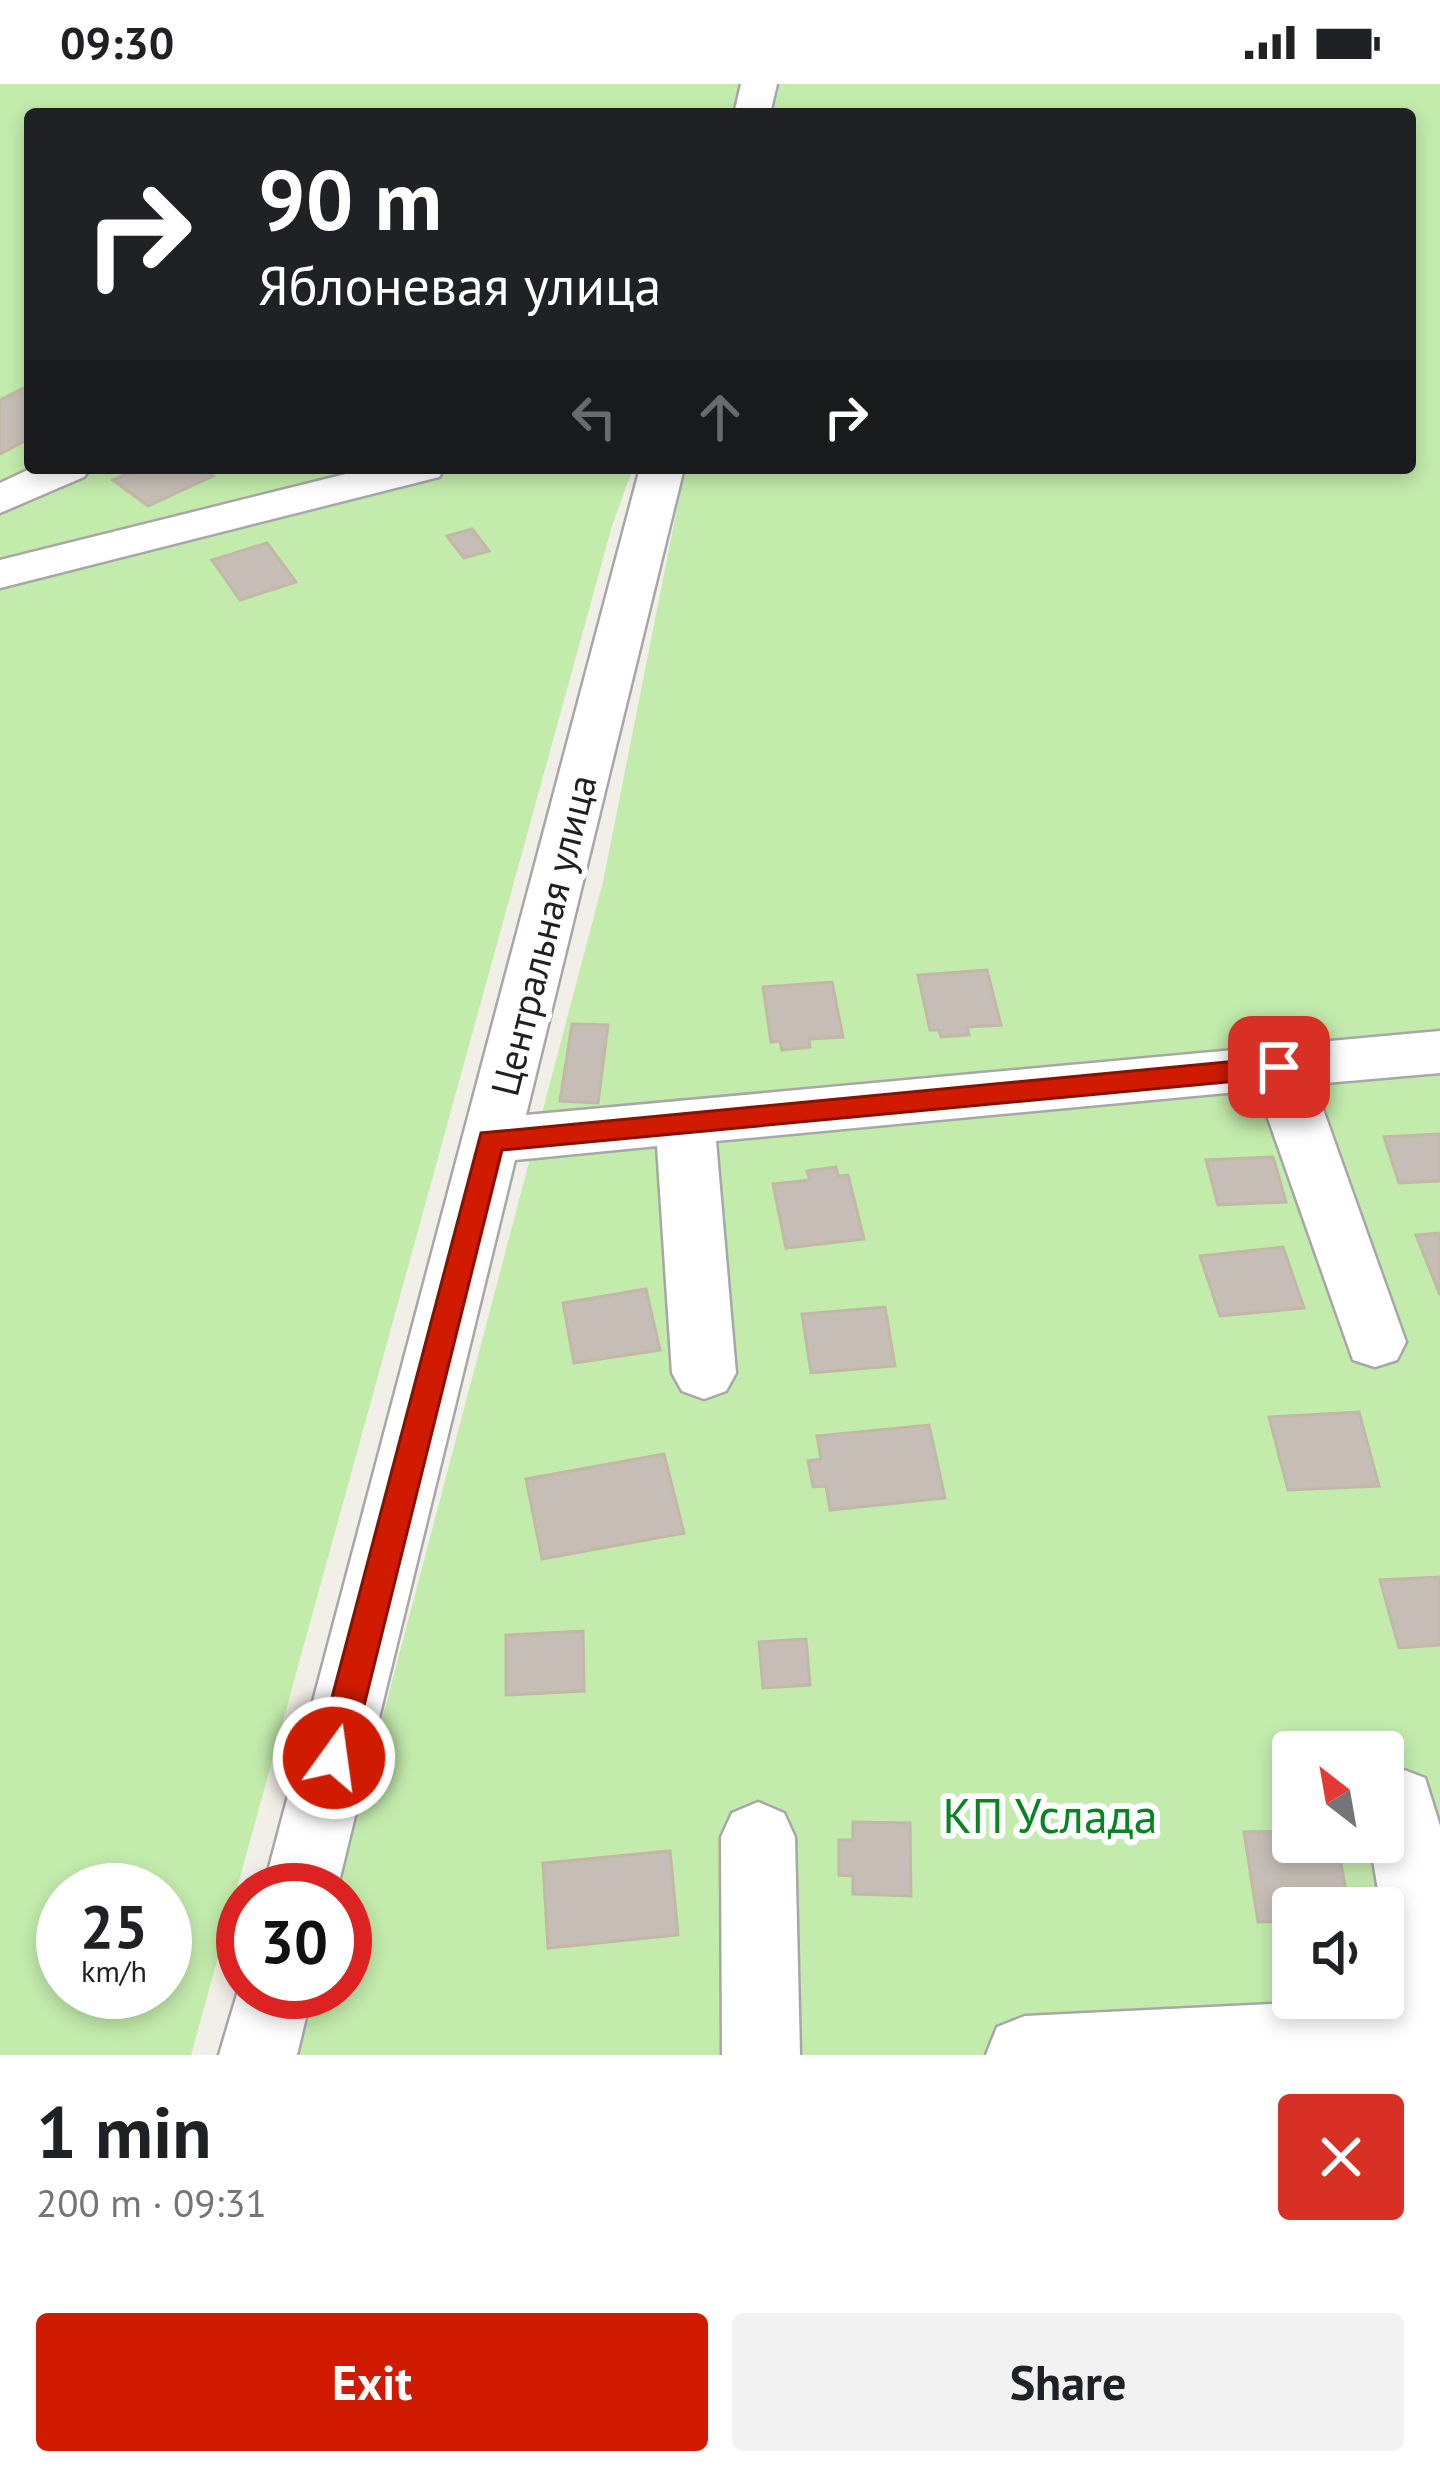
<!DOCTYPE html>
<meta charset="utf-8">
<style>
:root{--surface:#fff;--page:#f2f2f2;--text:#202124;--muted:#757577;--accent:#d01b00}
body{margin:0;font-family:"PT Sans",sans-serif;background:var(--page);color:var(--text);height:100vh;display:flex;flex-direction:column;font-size:45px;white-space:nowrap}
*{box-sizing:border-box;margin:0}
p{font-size:39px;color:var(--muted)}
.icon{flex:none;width:66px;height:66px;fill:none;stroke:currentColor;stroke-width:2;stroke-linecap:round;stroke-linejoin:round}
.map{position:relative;height:1971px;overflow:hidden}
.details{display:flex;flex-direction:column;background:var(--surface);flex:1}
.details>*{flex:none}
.hud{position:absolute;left:24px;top:24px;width:1392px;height:366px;border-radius:12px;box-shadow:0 6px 18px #0003;background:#202124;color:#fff;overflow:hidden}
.needle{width:78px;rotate:329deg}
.tools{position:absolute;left:1272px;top:1647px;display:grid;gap:24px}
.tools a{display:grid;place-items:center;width:132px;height:132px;border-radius:12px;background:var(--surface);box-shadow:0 6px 18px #0003;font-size:60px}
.speed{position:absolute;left:36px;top:1779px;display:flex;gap:24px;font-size:60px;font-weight:700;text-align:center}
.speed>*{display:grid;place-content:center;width:156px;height:156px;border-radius:50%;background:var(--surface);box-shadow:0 6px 18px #0003;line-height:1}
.speed small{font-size:30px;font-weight:400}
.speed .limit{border:18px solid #d22;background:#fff;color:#111}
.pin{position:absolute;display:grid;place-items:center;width:102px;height:102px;color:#fff;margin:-51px;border-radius:24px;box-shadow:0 6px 18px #0006}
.me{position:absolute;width:132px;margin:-66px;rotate:14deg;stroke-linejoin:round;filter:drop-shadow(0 0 9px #0008)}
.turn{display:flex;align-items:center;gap:42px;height:252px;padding:0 36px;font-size:54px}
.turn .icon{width:156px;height:156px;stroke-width:2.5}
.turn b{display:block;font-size:84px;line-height:102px}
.lanes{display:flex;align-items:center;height:114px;padding:0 36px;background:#0003;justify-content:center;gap:60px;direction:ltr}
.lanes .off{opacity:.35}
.round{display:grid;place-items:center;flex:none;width:126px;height:126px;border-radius:12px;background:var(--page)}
.head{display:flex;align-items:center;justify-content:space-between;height:204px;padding:0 36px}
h1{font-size:72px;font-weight:600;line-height:90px}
.action{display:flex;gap:24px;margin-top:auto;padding:24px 36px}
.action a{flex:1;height:138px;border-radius:12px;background:var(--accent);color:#fff;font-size:48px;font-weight:600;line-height:138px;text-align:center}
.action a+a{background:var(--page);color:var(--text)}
.status{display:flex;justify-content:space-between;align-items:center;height:84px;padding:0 60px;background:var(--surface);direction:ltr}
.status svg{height:33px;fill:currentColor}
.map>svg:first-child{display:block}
</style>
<div class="status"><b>09:30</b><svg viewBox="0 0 49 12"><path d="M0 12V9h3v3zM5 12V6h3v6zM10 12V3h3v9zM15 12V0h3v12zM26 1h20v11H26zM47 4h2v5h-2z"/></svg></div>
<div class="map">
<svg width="1440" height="1971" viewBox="0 0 1440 1971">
<rect width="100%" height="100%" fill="#f1efe7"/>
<!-- grass -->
<g fill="#c3ebac" fill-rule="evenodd">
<path d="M 0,0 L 753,0 L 746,30 L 30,30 L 30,384 L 633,384 L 612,442 L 191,1971 L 0,1971 ZM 63,1806 L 165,1806 L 165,1908 L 63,1908 Z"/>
<path d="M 768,0 L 1440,0 L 1440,1971 L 294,1971 L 310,1908 L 345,1908 L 345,1806 L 337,1806 L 603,798 L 685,384 L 1410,384 L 1410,30 L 761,30 ZM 1293,1668 L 1383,1668 L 1383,1758 L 1293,1758 ZM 1293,1824 L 1383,1824 L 1383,1914 L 1293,1914 Z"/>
</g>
<!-- building -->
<g fill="#c6beb6" stroke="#c3b7a8" stroke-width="3">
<path d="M 30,301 L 30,354 L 0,370 L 0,316 Z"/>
<path d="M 140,384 L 203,384 L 213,392 L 148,422 L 113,396 Z"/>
<path d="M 472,445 L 489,467 L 464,474 L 447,452 Z"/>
<path d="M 267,459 L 296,498 L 240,516 L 212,476 Z"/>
<path d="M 987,886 L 1001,941 L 967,943 L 969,951 L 941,953 L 939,946 L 930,946 L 918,891 Z"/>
<path d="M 832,898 L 843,953 L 809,955 L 810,963 L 782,966 L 780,957 L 771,958 L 763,903 Z"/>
<path d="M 572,940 L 608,941 L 598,1019 L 560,1017 Z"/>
<path d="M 1440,1050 L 1440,1097 L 1399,1099 L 1384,1053 Z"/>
<path d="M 1273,1073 L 1286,1118 L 1218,1121 L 1206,1076 Z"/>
<path d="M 836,1083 L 838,1092 L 848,1091 L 864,1155 L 786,1164 L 773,1100 L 810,1096 L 807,1087 Z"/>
<path d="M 1440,1149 L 1440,1211 L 1416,1151 Z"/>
<path d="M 1283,1163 L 1304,1224 L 1220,1232 L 1200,1172 Z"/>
<path d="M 646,1205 L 660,1266 L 574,1279 L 563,1219 Z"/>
<path d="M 885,1223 L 895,1282 L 811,1289 L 802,1230 Z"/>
<path d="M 1359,1328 L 1379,1402 L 1288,1406 L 1269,1333 Z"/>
<path d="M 929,1341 L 945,1414 L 830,1426 L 826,1402 L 813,1403 L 808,1377 L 821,1375 L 817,1352 Z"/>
<path d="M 664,1370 L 684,1449 L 542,1475 L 526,1395 Z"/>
<path d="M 1440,1493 L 1440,1561 L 1399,1564 L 1380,1496 Z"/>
<path d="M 583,1547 L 584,1607 L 506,1611 L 506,1551 Z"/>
<path d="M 806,1555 L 810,1601 L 763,1604 L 759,1558 Z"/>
<path d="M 853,1738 L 910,1739 L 911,1812 L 853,1810 L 853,1792 L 839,1791 L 839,1756 L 853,1756 Z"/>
<path d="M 1293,1747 L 1293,1758 L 1337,1758 L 1349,1824 L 1293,1824 L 1293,1837 L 1258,1838 L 1244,1748 Z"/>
<path d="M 670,1767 L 678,1851 L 548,1864 L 543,1779 Z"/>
</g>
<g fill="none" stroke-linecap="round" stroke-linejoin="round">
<defs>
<g id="street">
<path d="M 741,0 L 777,0 L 770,30 L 734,30 Z"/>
<path d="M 32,384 L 90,384 L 84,393 L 0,429 L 0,399 Z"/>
<path d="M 370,384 L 445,384 L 439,393 L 0,504 L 0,476 Z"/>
<path d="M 640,384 L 684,384 L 526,1031 L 1440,947 L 1440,989 L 1314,1000 L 1406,1258 L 1397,1276 L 1375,1283 L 1353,1276 L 1258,1006 L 716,1057 L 736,1289 L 726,1307 L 704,1315 L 682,1307 L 672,1289 L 657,1062 L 515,1076 L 337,1806 L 263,1806 Z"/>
<path d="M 1399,1684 L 1425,1694 L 1440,1742 L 1440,1971 L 986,1971 L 997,1943 L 1025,1932 L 1396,1914 L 1370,1758 L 1383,1758 L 1383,1690 Z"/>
<path d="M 758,1718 L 784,1729 L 795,1753 L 800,1971 L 722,1971 L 721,1753 L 732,1729 Z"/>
<path d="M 243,1890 L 243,1908 L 312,1908 L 297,1971 L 219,1971 Z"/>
</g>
</defs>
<!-- street casing -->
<use href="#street" stroke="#a7a7a7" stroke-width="5"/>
<!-- street -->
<use href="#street" fill="#fff" fill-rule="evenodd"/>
</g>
<!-- route -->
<path fill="#d01b00" stroke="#871200" stroke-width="3" d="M 1279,973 L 1292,983 L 1279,993 L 502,1066 L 351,1674 L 346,1685 L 334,1690 L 321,1685 L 316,1674 L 481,1049 Z"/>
<g text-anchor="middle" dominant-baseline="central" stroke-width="12" stroke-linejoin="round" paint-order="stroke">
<!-- street labels -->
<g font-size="39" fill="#202020" stroke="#fff">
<text transform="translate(543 851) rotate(-76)">Центральная улица</text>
</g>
<!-- near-park labels -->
<g font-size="48" fill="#0a8323" stroke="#fff">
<text x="1050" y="1731">КП Услада</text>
</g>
</g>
</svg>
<div class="tools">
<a><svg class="needle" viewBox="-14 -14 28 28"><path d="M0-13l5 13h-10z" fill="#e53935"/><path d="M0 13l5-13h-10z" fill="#757577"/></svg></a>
<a><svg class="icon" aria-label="sound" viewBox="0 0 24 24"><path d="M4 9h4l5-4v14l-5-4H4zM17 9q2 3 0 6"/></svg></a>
</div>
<div class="speed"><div>25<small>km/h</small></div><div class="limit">30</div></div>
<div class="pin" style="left:1279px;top:983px;background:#d93025"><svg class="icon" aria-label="arrive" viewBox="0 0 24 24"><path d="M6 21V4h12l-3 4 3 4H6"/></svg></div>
<svg class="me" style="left:334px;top:1674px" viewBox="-20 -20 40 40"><circle r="17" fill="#d01b00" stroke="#fff" stroke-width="3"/><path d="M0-11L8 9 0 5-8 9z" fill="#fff"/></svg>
<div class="hud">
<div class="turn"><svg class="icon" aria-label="right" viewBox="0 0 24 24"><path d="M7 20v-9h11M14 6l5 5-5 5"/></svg><div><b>90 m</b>Яблоневая улица</div></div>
<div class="lanes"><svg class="icon off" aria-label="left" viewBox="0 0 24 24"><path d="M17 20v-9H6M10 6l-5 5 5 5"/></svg><svg class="icon off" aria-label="ahead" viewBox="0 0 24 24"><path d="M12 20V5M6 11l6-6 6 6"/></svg><svg class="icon" aria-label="right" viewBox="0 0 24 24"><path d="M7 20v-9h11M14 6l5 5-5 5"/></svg></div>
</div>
</div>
<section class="details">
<div class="head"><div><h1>1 min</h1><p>200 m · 09:31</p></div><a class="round" style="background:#d93025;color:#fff"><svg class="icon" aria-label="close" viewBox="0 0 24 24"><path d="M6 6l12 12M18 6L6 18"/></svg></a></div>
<div class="action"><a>Exit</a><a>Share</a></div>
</section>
